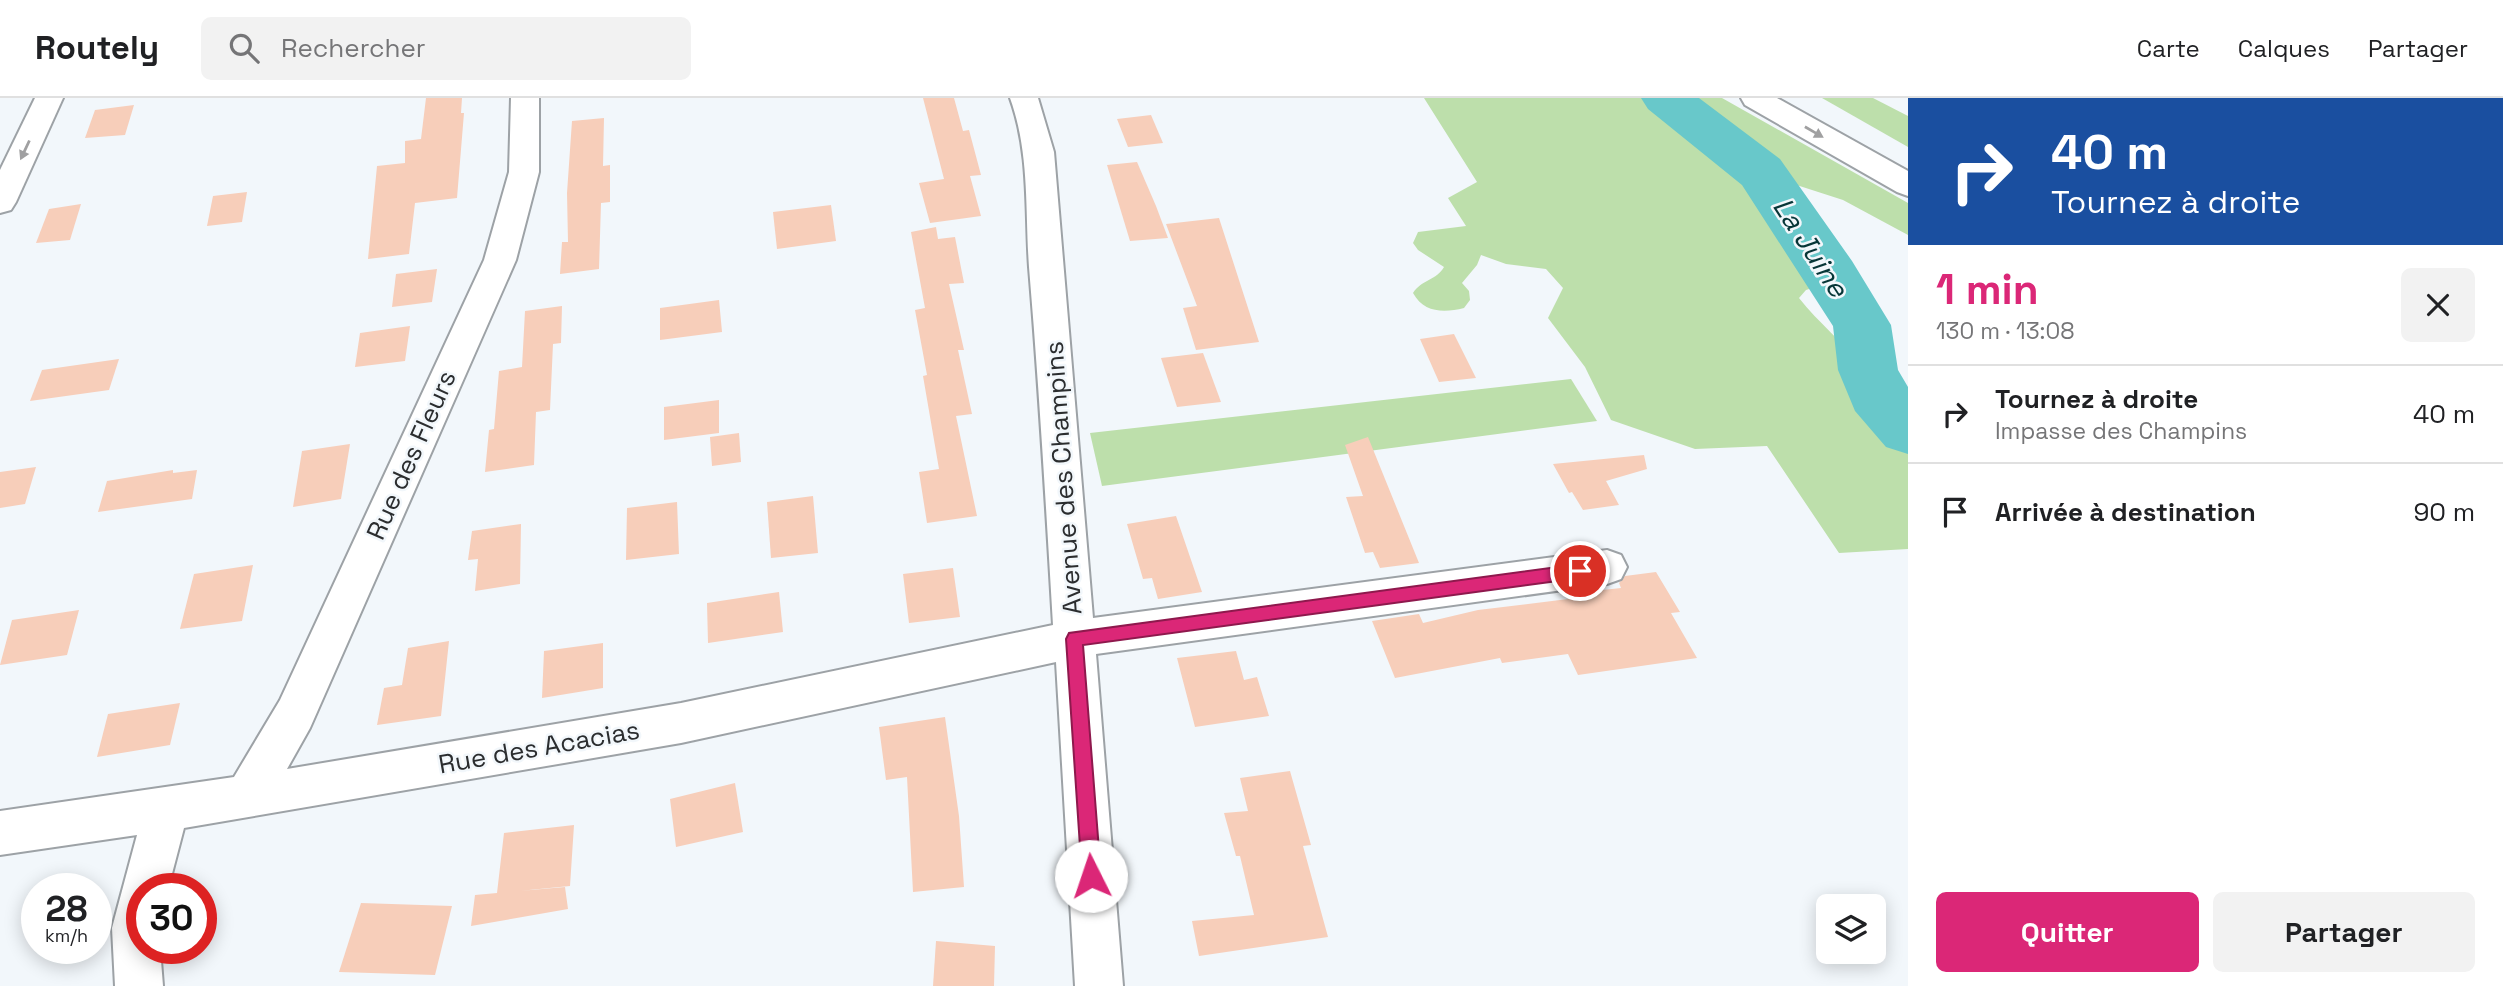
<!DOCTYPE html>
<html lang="fr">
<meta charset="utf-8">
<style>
:root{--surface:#fff;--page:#f2f2f2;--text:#202124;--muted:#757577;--line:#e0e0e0;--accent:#db2777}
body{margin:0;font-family:"Space Grotesk",sans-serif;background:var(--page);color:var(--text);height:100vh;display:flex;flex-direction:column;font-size:26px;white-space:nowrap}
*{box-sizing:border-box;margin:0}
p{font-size:23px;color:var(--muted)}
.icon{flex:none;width:38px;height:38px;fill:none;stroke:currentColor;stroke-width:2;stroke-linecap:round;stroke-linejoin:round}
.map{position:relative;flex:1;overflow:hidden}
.side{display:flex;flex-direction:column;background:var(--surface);width:595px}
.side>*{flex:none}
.banner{background:#1a4fa0;color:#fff;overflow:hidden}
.tools{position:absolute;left:1816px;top:796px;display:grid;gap:14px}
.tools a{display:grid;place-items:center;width:70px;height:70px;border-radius:10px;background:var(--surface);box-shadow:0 4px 18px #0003;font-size:35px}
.speed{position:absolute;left:21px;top:775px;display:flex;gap:14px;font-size:35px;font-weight:700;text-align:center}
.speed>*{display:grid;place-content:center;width:91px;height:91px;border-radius:50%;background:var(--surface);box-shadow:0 4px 18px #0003;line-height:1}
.speed small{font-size:18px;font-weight:400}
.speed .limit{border:10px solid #d22;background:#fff;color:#111}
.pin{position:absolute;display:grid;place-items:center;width:60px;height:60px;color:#fff;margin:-30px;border:4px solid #fff;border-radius:50%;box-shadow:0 2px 7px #0007}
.me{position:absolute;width:77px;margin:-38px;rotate:356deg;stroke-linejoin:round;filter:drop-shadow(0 0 5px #0008)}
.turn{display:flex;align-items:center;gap:24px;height:147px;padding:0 28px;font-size:32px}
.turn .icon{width:91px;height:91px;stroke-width:2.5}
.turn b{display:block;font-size:49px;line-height:60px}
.round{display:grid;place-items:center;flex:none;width:74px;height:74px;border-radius:10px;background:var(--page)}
.overview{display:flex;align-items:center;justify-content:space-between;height:119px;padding:0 28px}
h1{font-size:42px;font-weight:700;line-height:52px;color:var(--accent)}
.primary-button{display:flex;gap:14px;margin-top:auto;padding:14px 28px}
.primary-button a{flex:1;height:80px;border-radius:10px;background:var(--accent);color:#fff;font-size:28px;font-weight:700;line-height:80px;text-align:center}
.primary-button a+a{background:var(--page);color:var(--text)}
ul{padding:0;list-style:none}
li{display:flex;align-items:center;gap:21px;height:98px;padding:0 28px;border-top:2px solid var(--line)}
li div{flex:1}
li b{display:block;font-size:26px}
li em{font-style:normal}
header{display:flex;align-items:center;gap:42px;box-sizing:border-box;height:98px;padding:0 35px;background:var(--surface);border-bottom:2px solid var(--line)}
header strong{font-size:33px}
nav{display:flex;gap:38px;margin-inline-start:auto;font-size:24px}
.search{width:490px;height:63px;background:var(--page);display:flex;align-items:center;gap:18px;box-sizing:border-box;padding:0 24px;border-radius:10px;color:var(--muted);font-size:26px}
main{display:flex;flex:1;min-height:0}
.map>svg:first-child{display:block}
</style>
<header>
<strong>Routely</strong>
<div class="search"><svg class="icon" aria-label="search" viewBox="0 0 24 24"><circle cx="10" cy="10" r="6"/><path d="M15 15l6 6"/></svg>Rechercher</div>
<nav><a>Carte</a><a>Calques</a><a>Partager</a></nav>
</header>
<main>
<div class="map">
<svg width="1908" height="888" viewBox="0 0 1908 888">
<rect width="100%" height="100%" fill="#f2f7fb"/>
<!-- green -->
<g fill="#bddfab">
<path d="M 1424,0 L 1722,0 L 1908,105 L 1908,137 L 1843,102 L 1781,82 L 1783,119 L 1822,187 L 1806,192 L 1799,200 C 1818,225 1844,243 1861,271 C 1878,298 1884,322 1908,345 L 1908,451 L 1839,455 L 1767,348 L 1695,351 L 1611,322 L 1585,269 L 1548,220 L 1563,190 L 1546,171 L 1506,166 L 1481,157 L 1477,167 L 1462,185 L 1469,193 L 1470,202 L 1464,210 C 1444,215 1424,215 1413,195 C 1421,182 1437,182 1444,169 L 1418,152 L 1413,145 L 1418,134 L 1466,128 L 1448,100 L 1477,84 Z"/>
<path d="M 1822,0 L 1873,0 L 1908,18 L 1908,49 Z"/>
<path d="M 1571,281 L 1597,323 L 1102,388 L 1090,335 Z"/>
</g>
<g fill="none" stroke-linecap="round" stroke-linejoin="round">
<!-- river -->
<path fill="#68c8ca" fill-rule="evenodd" d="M 1641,0 L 1699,0 L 1780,61 L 1852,163 L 1891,227 L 1898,272 L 1908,289 L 1908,356 L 1886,349 L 1855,313 L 1838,272 L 1833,228 L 1742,87 L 1648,11 Z"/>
</g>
<!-- building -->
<g fill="#f7ceba">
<path d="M 426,0 L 462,0 L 461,15 L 464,15 L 457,100 L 415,105 L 409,156 L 368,161 L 377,68 L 405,65 L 405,43 L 421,41 Z"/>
<path d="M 923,0 L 954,0 L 963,33 L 969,32 L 981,77 L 970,78 L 981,118 L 930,125 L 919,85 L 944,81 Z"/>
<path d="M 134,7 L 125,37 L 85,40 L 95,12 Z"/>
<path d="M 1151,17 L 1163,45 L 1128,49 L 1117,21 Z"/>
<path d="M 604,20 L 603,68 L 610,67 L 610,104 L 601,105 L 599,171 L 560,176 L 562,144 L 568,144 L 567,95 L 572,23 Z"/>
<path d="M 1137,64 L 1156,108 L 1168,140 L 1130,143 L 1107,67 Z"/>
<path d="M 247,94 L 242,124 L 207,128 L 213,98 Z"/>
<path d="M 81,106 L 70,142 L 36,145 L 49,111 Z"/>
<path d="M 831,107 L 836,143 L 777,151 L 773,114 Z"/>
<path d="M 1219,120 L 1259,244 L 1196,252 L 1183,210 L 1197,208 L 1166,126 Z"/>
<path d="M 936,129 L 938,141 L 955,139 L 964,185 L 949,186 L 964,252 L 958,252 L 972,316 L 956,318 L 977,418 L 927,425 L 919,374 L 939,371 L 923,278 L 927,277 L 915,212 L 925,210 L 911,134 Z"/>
<path d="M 437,171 L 432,204 L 392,209 L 396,176 Z"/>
<path d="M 719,202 L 722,234 L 660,242 L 660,210 Z"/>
<path d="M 562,208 L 561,245 L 553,246 L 550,312 L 536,314 L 534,367 L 485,374 L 489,332 L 494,331 L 499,273 L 522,269 L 525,213 Z"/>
<path d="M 410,228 L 405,263 L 355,269 L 360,235 Z"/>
<path d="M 1454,236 L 1476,280 L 1439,284 L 1420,241 Z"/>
<path d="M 1203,255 L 1221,304 L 1177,309 L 1161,260 Z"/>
<path d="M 119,261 L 109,292 L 30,303 L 42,272 Z"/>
<path d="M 719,302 L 719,335 L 664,342 L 664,309 Z"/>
<path d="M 739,335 L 741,364 L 712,368 L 710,339 Z"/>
<path d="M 1368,339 L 1419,465 L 1380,470 L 1373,454 L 1365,455 L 1346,399 L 1363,398 L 1345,347 Z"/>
<path d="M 350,346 L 341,401 L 293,409 L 302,353 Z"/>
<path d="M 1644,357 L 1647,371 L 1606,383 L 1619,407 L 1583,412 L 1572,394 L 1569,395 L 1553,366 Z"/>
<path d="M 36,369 L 25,406 L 0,410 L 0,374 Z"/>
<path d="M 173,372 L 173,375 L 197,372 L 192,401 L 98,414 L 107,383 Z"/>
<path d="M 813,398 L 818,455 L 771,460 L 767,404 Z"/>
<path d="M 677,404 L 679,456 L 626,462 L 627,410 Z"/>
<path d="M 1176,418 L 1202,494 L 1158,501 L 1152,480 L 1143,481 L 1127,426 Z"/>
<path d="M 521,426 L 520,486 L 475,493 L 478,461 L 468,462 L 472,433 Z"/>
<path d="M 253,467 L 242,523 L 180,531 L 194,476 Z"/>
<path d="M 953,470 L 960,519 L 909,525 L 903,476 Z"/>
<path d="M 1656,474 L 1680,514 L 1671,515 L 1697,560 L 1578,577 L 1568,556 L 1502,565 L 1500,560 L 1395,580 L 1372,523 L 1419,516 L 1423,525 L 1478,512 L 1568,501 L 1566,496 L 1621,490 L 1619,485 L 1625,478 Z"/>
<path d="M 779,494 L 783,534 L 708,545 L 707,505 Z"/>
<path d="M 79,512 L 67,557 L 0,567 L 12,522 Z"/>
<path d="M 449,543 L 441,618 L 377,627 L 384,590 L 402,587 L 408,550 Z"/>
<path d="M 603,545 L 603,590 L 542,600 L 544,553 Z"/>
<path d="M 1236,553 L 1244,582 L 1257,579 L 1269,618 L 1195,629 L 1177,560 Z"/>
<path d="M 180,605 L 170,647 L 97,659 L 108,616 Z"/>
<path d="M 945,619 L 959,718 L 964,789 L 913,794 L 907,679 L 886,682 L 879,629 Z"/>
<path d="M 1290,673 L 1311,747 L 1303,748 L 1328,839 L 1199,858 L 1192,823 L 1254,817 L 1240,758 L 1236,758 L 1224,715 L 1248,713 L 1240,680 Z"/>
<path d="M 735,685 L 743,734 L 676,749 L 670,701 Z"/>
<path d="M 574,727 L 570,788 L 519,793 L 565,789 L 568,811 L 471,828 L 475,797 L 497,795 L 504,735 Z"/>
<path d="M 361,805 L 452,808 L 435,877 L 339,874 Z"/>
<path d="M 936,843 L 995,848 L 994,888 L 933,888 Z"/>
</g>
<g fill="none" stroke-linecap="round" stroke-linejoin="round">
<defs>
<g id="minor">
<path d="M 35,0 L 63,0 L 16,104 L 11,112 L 0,115 L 0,72 Z"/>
<path d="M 511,0 L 539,0 L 539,74 L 516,162 L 310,630 L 287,671 L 681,605 L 1053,527 C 1046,408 1039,288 1029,169 C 1025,112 1030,55 1010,0 L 1038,0 L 1054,54 L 1093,520 L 1607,452 L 1621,457 L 1627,469 L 1621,481 L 1607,486 L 1096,556 L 1123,888 L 1075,888 L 1056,564 L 681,645 L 184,730 L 168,791 L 142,791 L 142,850 L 160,850 L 163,888 L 115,888 L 112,830 L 137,737 L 0,757 L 0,713 L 234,679 L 280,602 L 484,162 L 509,74 Z"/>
</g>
<path id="major" d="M 1741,0 L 1777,0 L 1908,73 L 1908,98 L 1897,94 L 1745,7 Z"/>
</defs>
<!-- minor casing -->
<use href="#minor" stroke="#9da2a6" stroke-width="4"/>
<!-- major casing -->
<use href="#major" stroke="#9da2a6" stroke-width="4"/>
<!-- minor -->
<use href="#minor" fill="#fff" fill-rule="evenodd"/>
<!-- major -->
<use href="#major" fill="#fff" fill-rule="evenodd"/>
</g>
<!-- one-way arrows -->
<defs><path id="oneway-solid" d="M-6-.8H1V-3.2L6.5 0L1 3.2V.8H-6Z" transform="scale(1.75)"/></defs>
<g fill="#a0a0a1">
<use href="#oneway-solid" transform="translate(1814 34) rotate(30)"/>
<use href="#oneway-solid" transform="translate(25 52) rotate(115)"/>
</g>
<!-- route -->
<path fill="#db2777" stroke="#8e194d" stroke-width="2" d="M 1580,466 L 1586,468 L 1588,473 L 1586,478 L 1580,480 L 1083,547 L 1101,778 L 1098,785 L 1091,788 L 1084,785 L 1082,778 L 1066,541 L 1069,535 Z"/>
<g text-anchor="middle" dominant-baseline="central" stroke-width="5" stroke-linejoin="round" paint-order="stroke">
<!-- street labels -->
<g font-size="26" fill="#2b2d2f" stroke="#f2f7fb">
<text transform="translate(411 357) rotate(-66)">Rue des Fleurs</text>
<text transform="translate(1063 380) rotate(-94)">Avenue des Champins</text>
<text transform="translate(539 649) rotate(-10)">Rue des Acacias</text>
</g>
<!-- water labels -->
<g font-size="28" font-style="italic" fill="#063637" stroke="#f2f7fb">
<text transform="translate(1811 149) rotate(57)">La Juine</text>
</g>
</g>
</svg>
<div class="tools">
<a><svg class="icon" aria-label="layers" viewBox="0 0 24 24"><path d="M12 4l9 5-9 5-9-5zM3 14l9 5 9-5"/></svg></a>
</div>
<div class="speed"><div>28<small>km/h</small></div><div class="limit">30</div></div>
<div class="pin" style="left:1580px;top:473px;background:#d93025"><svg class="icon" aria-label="arrive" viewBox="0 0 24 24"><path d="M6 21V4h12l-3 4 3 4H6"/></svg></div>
<svg class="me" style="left:1091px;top:778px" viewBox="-20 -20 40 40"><circle r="19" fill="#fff"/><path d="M0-13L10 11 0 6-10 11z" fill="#db2777"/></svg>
</div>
<section class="side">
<div class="banner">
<div class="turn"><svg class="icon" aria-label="right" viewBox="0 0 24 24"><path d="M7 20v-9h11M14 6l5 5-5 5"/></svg><div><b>40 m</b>Tournez à droite</div></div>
</div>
<div class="overview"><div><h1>1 min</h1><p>130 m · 13:08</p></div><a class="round"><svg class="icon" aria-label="close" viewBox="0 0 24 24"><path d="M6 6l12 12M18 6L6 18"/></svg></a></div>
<ul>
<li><svg class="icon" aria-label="right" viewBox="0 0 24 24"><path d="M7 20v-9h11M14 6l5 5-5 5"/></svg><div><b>Tournez à droite</b><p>Impasse des Champins</p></div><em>40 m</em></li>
<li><svg class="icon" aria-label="arrive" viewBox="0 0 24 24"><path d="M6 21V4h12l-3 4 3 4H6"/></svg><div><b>Arrivée à destination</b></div><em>90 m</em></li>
</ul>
<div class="primary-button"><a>Quitter</a><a>Partager</a></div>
</section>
</main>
